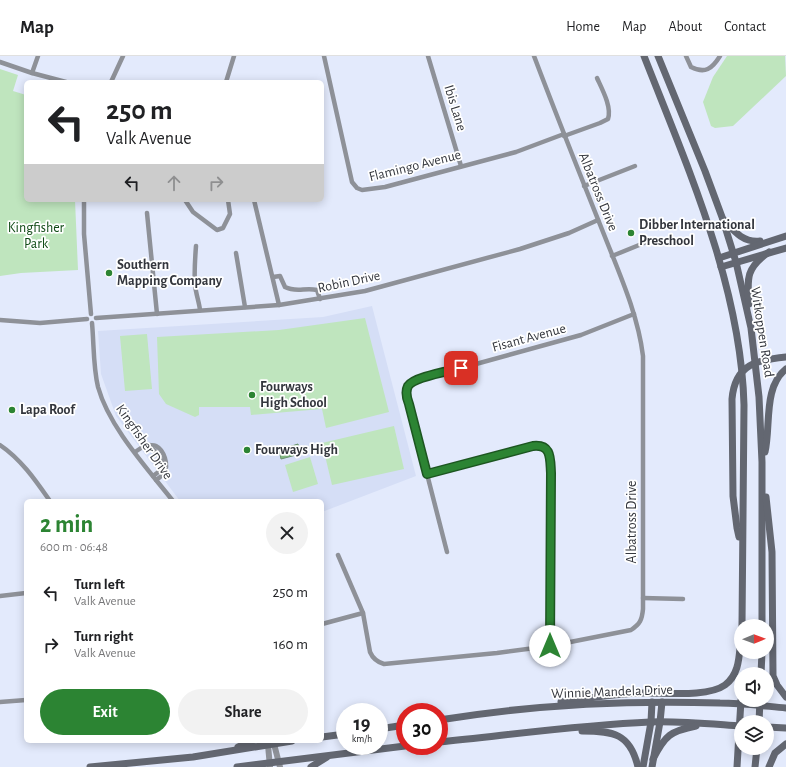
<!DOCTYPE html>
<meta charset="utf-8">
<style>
:root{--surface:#fff;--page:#f2f2f2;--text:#202124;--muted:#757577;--line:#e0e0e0;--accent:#2c8433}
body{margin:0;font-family:"Alegreya Sans",sans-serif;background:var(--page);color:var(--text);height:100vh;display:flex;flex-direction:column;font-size:15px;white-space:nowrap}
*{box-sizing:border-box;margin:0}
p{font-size:13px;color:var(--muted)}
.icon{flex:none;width:22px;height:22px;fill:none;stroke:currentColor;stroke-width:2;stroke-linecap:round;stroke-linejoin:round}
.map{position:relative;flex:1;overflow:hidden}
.drawer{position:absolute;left:24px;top:443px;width:300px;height:244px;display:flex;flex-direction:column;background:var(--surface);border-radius:6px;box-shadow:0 2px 10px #0003}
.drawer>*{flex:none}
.hud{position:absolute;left:24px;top:24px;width:300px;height:122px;border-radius:6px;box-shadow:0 2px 10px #0003;background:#fff;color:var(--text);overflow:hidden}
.needle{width:26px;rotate:89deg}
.controls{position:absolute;left:734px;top:563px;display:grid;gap:8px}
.controls a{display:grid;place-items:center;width:40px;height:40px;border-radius:50%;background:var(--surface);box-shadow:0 2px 10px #0003;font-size:20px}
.speed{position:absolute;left:336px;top:647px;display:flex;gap:8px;font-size:20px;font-weight:700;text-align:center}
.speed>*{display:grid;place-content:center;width:52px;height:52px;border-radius:50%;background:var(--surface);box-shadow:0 2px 10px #0003;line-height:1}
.speed small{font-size:10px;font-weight:400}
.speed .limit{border:6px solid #d22;background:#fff;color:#111}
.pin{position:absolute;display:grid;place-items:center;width:34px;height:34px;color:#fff;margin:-17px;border-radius:8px;box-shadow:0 2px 6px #0006}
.me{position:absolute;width:44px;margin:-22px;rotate:0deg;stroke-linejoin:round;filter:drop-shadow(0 0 3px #0008)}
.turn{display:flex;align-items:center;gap:14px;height:84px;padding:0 16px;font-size:18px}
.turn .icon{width:52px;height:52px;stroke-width:2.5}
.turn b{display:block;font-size:28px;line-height:34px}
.lanes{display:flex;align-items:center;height:38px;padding:0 16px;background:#0003;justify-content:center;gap:20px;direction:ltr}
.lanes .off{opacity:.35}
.round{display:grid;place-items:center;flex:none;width:42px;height:42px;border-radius:21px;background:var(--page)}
.summary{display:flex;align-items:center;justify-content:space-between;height:68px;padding:0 16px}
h1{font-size:24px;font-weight:700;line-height:30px;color:var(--accent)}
.primary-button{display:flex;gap:8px;margin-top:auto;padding:8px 16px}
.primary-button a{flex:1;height:46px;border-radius:24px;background:var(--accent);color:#fff;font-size:16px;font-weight:700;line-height:46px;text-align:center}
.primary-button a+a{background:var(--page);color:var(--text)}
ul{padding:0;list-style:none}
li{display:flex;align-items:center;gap:12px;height:52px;padding:0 16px}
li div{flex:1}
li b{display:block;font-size:15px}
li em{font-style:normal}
header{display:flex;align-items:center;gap:24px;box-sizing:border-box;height:56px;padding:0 20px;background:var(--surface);border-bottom:1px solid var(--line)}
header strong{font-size:19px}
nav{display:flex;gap:22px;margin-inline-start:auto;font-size:14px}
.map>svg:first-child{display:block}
</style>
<header>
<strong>Map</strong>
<nav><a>Home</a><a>Map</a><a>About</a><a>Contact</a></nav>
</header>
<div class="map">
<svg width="786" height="711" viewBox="0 0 786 711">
<rect width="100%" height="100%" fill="#e3eafc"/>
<!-- built -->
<path fill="#d5def6" d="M 372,250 L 416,420 L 322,456 L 322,445 L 180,445 L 116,360 L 101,318 L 98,275 L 323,261 Z"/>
<!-- green -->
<g fill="#bfe5be">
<path d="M 727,0 L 785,0 L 786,20 L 733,70 L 715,72 L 711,70 L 703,46 L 713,21 Z"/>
<path d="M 0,13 L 18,19 L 13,35 L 26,39 L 26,144 L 75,144 L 78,214 L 21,217 L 0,220 Z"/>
<path d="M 365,262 L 389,356 L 326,372 L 322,353 L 251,359 L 250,351 L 199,351 L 199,359 L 195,361 L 166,348 L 159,338 L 157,281 L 279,274 Z"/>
<path d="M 147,278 L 152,333 L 125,335 L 120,280 Z"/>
<path d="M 394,370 L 404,413 L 332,429 L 322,387 Z"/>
<path d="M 310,401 L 318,428 L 293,436 L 285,409 Z"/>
</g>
<!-- water -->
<path fill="#83ba83" stroke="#6b926e" d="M 298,388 L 300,398 L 281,403 L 279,394 Z"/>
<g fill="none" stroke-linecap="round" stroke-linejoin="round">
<!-- minor -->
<g stroke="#8e9198" stroke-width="4.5">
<path d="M 324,0 L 352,126 L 357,132 L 362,134 L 385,131 L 516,96 L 564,78"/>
<path d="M 428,0 L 461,110"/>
<path d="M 686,0 L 691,11 C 705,18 712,13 720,0"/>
<path d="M 0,6 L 32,17 L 66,26"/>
<path d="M 32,17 L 38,0"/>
<path d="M 111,26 L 123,0"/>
<path d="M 226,26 L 234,0"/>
<path d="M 564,80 L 600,67 L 608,63 C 612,51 602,33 597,22"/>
<path d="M 584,130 L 635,110"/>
<path d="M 84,144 L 84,178 L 91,258"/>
<path d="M 185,144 L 193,156 L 217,174 L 223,172 L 230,158 L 228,144"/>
<path d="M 254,144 L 279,249"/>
<path d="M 147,157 L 157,258"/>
<path d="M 196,190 C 195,203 194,216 195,229 C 196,238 199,246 200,254"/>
<path d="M 236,197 L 245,251"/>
<path d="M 612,200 L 649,185"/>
<path d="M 273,221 L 280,220 L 285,231 C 297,237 305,231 317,234 L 320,243"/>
<path d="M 96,262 L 279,249 L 365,235 L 520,193 L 569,177 L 598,164"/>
<path d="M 0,264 L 40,267 L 87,263"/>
<path d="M 92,267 C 94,288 93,310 98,331 C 109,371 147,412 173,445"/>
<path d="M 0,389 C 21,403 36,425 50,445"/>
<path d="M 149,389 C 151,389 155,389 156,390 C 164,394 169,409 164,417 C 162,420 159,422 156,424"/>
<path d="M 135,396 L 144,390 C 147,391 151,391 153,393 C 158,397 165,407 161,413 C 159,416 156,418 153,420"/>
<path d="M 427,418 L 447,496"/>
<path d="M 338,499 L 363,557 L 370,596 C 373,603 377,606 384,608 L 497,597 L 550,590 L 631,574 C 640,568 642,564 643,553 L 643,300 C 638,259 620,219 605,181 C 581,121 557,61 534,0"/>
<path d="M 0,540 L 26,537"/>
<path d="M 643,542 L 683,543"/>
<path d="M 322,568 L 363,557"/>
<path d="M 550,590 L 551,417 C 550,403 552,388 533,390 L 427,418 C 423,403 404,344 407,333 C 409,327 413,326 418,324 L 581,279 L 634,258"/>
<path d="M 0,646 L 26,644"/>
</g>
<!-- tertiary -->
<g stroke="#8e9198" stroke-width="6">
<path d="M 274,688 L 280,711"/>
<path d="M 268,689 L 270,711"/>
</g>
<!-- secondary -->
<g stroke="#636771" stroke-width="7">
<path d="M 644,0 C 687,110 741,230 744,349 L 742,570"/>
<path d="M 658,0 L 705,115 L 722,161 L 736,206 L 751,272 L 759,341 L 762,406 L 762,570"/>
<path d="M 723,163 C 734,175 743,187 760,185"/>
<path d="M 719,202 L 786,180"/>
<path d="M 721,211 L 786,192"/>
<path d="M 749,248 C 747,222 746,212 769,196"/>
<path d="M 765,396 C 771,370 763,331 786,313"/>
<path d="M 766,441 L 772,496 L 773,620 L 777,629 L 786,641"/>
<path d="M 739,481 L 737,472 L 733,440 L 732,343 C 735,308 757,304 786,301"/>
<path d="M 761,618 L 762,596"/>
<path d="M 561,646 C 587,642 613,638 640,637 C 662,636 707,642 725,629 C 740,618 739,599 741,582"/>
<path d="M 439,664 C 531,649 626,644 720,647 C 742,647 764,650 786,652"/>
<path d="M 759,666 L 760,644"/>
<path d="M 767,671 L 786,672"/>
<path d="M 379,673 L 405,669"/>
<path d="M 582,675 C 613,675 630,677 638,711"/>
<path d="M 322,681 L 345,678"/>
<path d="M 439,686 C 509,679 579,669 650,666 C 680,665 711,668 741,670"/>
<path d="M 238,691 L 253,685"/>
<path d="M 653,703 C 665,679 671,675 696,670"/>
<path d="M 90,711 L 193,701 L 292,685"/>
<path d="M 237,711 L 405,690"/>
<path d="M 311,711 L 327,701"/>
<path d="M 643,711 L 651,666 L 652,646"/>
<path d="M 652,711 L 660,666 L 662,646"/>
<path d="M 737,711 L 741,644"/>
<path d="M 755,711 L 757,692"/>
<path d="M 769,711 L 775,697 L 786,688"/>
</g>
</g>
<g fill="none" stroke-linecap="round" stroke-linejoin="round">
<defs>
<path id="route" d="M 461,312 C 450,315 413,321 408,330 C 405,336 407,343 409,348 L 427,418 L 533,390 C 552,388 550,403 551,417 L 550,590"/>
</defs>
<!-- route casing -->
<use href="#route" stroke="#1d5621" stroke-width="10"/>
<!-- route -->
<use href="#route" stroke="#2c8433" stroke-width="7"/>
</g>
<!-- markers -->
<g fill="#2c8433" stroke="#fff" stroke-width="1.5">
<circle cx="631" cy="177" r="4"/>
<circle cx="109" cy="217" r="4"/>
<circle cx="252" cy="339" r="4"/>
<circle cx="12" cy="354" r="4"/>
<circle cx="247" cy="394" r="4"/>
</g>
<g text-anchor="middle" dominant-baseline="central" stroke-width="3.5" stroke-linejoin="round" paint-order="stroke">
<!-- street labels -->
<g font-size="14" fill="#33363d" stroke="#fff">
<text transform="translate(455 52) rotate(73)">Ibis Lane</text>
<text transform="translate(415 110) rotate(-14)">Flamingo Avenue</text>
<text transform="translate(598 136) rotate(68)">Albatross Drive</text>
<text transform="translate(349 226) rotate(-12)">Robin Drive</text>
<text transform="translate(762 276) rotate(81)">Witkoppen Road</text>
<text transform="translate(529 282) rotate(-15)">Fisant Avenue</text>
<text transform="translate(144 386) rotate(55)">Kingfisher Drive</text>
<text transform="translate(632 466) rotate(-90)">Albatross Drive</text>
<text transform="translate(612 636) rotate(-2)">Winnie Mandela Drive</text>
</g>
<!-- poi labels -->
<g font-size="14" font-weight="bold" fill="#33363d" stroke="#fff" text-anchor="start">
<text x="639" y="169">Dibber International<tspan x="639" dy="16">Preschool</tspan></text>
<text x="117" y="209">Southern<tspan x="117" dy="16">Mapping Company</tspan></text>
<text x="260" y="331">Fourways<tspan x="260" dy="16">High School</tspan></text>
<text x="20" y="354">Lapa Roof</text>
<text x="255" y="394">Fourways High</text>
</g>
<!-- park labels -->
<g font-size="14" fill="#0f4a15" stroke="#fff">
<text x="36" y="172">Kingfisher<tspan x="36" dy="16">Park</tspan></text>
</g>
</g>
</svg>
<div class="controls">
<a><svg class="needle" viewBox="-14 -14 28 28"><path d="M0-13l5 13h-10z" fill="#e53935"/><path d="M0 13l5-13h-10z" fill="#757577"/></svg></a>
<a><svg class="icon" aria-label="sound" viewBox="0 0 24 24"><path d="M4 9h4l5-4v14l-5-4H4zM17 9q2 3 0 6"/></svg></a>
<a><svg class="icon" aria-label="layers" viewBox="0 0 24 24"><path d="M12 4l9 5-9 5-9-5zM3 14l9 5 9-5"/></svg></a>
</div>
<div class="speed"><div>19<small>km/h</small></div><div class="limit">30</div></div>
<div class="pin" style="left:461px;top:312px;background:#d93025"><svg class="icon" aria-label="arrive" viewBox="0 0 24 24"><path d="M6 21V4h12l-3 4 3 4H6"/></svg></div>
<svg class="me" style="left:550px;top:590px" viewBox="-20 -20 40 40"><circle r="19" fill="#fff"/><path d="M0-13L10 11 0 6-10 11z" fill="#2c8433"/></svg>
<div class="hud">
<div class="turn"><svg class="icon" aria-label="left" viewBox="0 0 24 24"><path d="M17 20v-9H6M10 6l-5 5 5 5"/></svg><div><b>250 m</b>Valk Avenue</div></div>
<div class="lanes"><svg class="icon" aria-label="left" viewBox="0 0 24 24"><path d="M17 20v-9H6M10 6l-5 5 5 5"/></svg><svg class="icon off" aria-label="ahead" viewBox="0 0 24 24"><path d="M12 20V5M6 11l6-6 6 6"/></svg><svg class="icon off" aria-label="right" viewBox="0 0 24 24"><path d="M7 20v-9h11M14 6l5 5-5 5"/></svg></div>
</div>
<section class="drawer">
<div class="summary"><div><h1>2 min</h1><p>600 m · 06:48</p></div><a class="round"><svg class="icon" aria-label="close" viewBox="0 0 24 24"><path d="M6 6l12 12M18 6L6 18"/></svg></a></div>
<ul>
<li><svg class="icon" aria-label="left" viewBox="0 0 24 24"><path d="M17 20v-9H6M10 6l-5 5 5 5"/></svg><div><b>Turn left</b><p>Valk Avenue</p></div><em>250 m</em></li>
<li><svg class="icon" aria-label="right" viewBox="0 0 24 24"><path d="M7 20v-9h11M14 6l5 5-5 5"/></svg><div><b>Turn right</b><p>Valk Avenue</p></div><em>160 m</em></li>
</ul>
<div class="primary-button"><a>Exit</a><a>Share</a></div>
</section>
</div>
